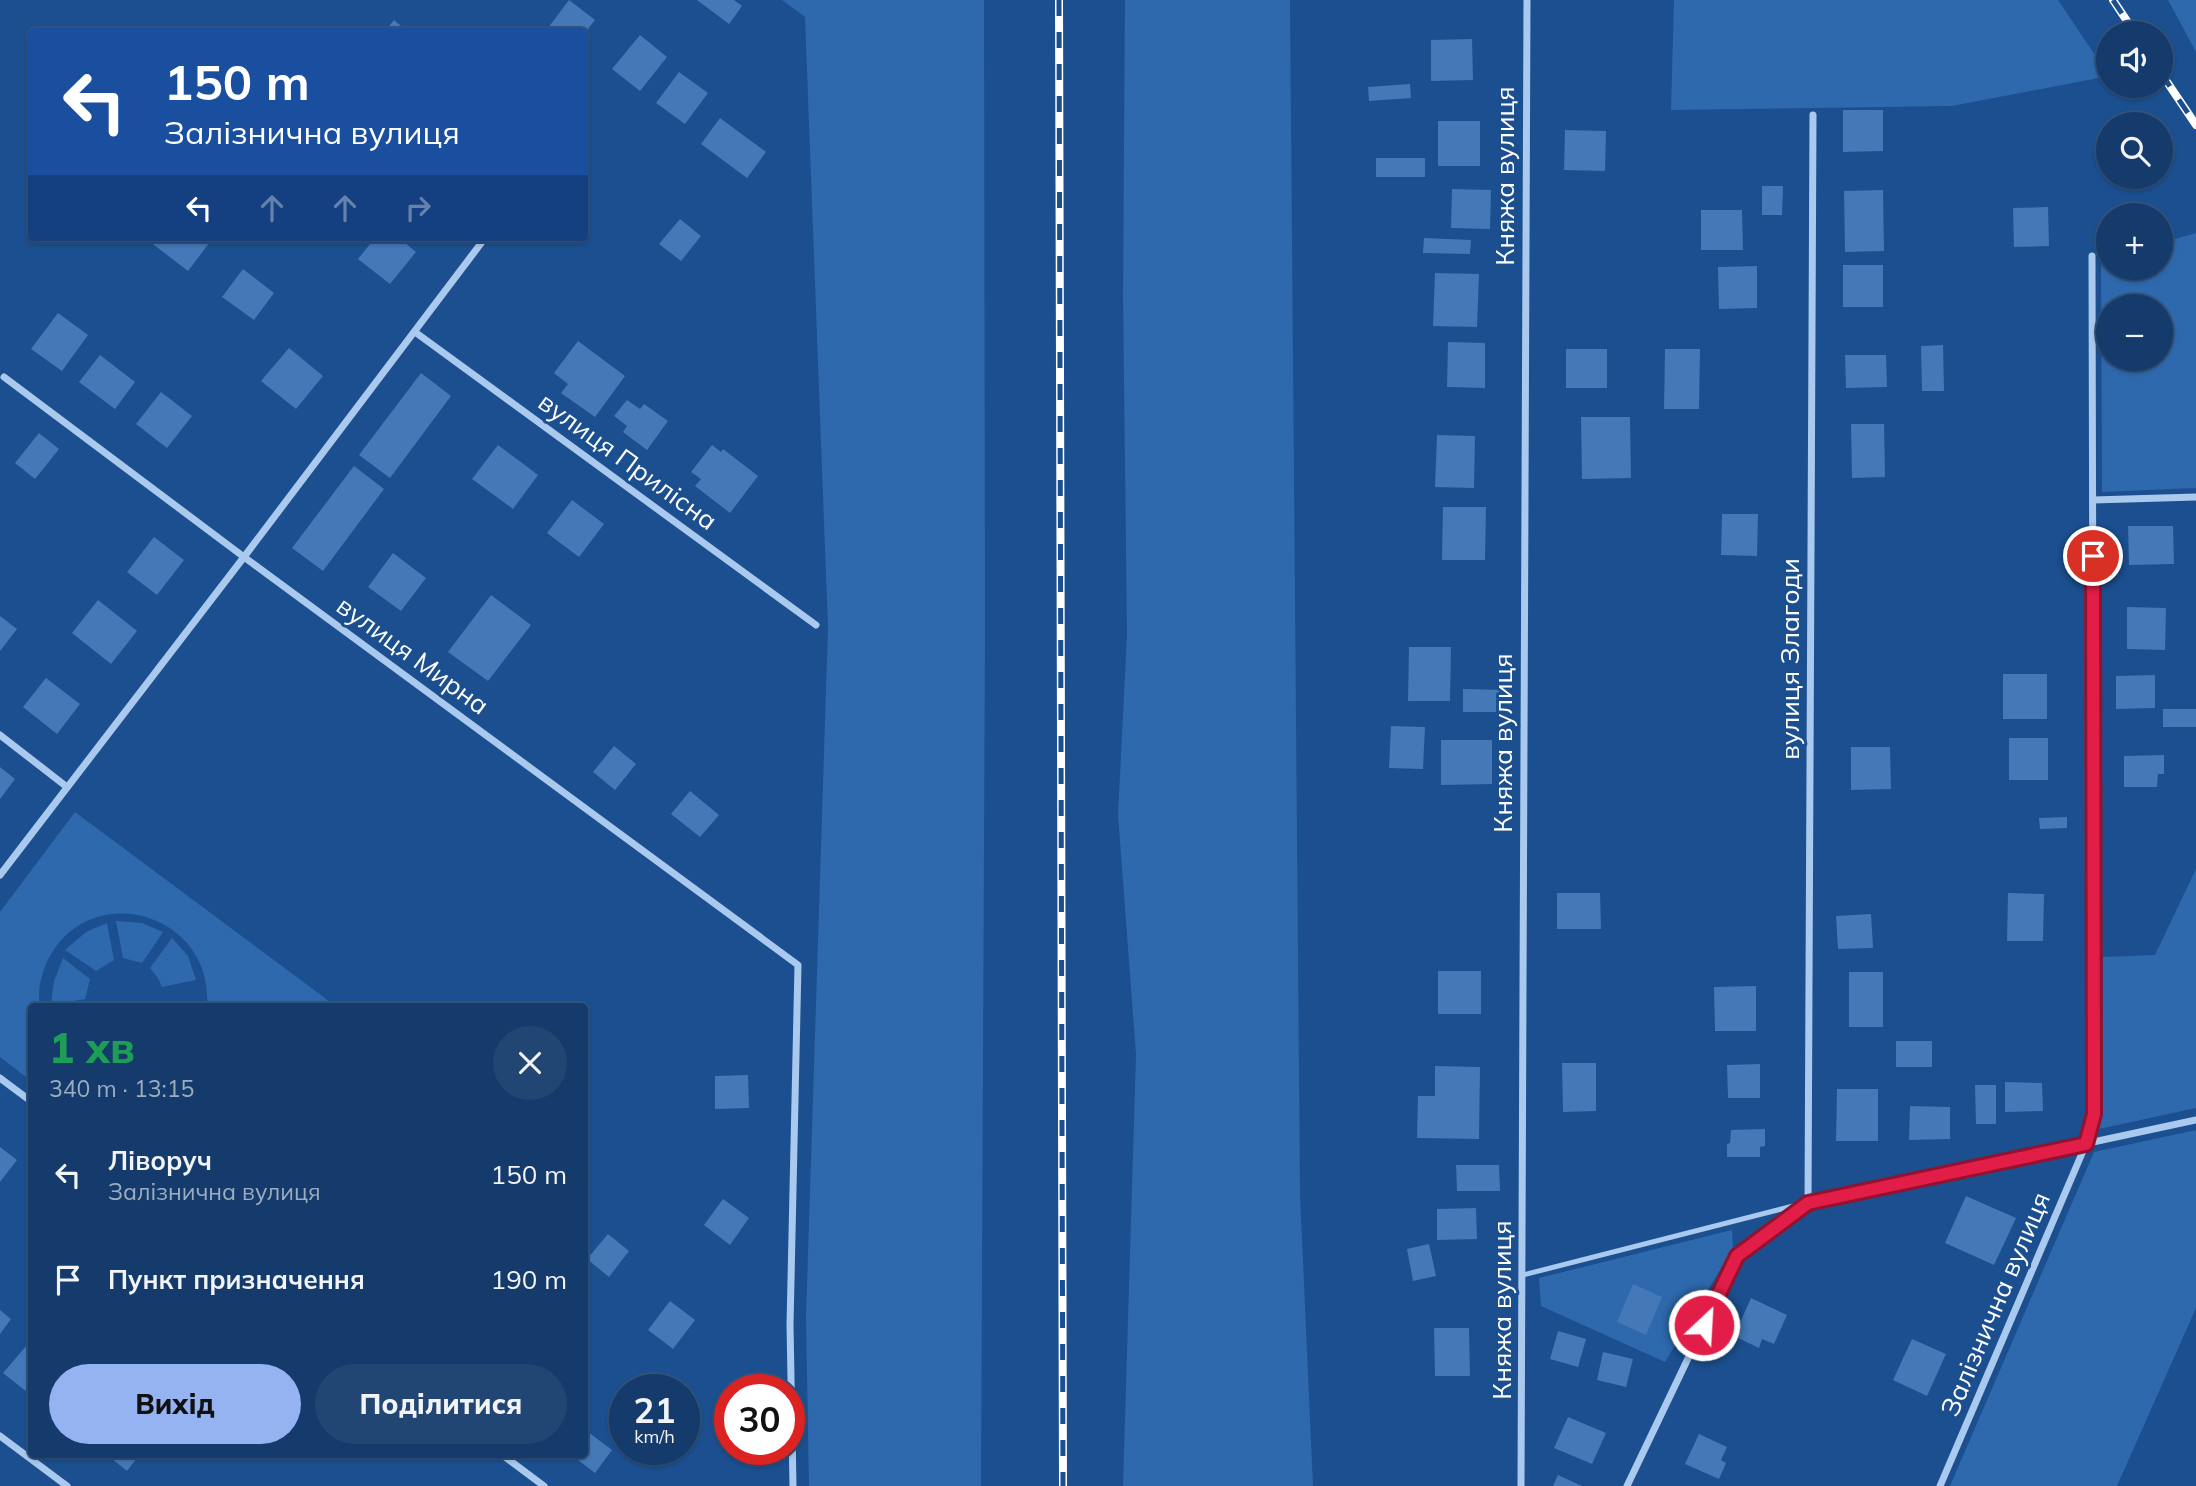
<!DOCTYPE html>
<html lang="uk">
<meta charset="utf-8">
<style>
:root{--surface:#143b6b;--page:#214673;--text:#f1f3f6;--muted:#9dadc1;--line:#33557e;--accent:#95b2f1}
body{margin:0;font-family:Mulish,sans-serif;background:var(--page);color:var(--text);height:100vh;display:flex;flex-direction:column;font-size:26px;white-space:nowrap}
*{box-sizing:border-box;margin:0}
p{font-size:23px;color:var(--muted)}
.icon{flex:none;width:38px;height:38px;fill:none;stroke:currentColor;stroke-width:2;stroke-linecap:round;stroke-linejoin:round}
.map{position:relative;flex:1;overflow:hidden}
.side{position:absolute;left:28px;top:1003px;width:560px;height:455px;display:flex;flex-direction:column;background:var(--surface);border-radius:7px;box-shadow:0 2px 5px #0004,0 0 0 2px var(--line)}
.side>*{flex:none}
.top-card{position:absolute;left:28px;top:28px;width:560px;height:214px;border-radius:7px;box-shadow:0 2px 5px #0004,0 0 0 2px var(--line);background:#1a4fa0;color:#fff;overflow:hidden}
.buttons{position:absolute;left:2096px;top:21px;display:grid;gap:14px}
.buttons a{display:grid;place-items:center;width:77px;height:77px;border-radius:50%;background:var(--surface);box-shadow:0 2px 5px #0004,0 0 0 2px var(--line);font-size:35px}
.speed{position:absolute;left:609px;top:1374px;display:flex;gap:14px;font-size:35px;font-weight:700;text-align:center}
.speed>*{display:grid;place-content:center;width:91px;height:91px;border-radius:50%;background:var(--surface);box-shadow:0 2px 5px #0004,0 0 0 2px var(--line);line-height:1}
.speed small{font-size:18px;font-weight:400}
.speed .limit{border:10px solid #d22;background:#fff;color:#111}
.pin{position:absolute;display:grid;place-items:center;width:60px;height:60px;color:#fff;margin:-30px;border:4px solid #fff;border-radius:50%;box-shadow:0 2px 7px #0007}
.me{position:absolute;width:77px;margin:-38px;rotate:25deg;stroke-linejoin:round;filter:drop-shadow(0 0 5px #0008)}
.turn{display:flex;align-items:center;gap:24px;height:147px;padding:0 21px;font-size:32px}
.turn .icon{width:91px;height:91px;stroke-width:2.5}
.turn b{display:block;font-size:49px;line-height:60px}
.lanes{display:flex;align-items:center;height:66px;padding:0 21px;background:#0003;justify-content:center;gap:35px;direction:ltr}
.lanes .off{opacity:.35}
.round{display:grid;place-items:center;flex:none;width:74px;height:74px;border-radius:37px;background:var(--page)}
.head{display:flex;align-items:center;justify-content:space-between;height:119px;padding:0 21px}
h1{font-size:42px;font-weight:800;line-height:52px;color:#1e9e55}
.primary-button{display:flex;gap:14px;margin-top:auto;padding:14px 21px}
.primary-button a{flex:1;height:80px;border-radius:42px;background:var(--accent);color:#111;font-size:28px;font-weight:800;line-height:80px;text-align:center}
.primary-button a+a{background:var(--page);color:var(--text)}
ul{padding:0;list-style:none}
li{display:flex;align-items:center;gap:21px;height:105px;padding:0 21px}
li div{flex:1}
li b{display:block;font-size:26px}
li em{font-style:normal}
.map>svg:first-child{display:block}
</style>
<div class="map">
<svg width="2196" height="1486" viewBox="0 0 2196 1486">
<rect width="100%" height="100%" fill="#1b4f8f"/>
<!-- green -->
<g fill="#2e69ad" fill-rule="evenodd">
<path d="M 782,0 L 984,0 L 985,627 L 981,1486 L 809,1486 L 806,1317 L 828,628 L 805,17 Z"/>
<path d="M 1125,0 L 1290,0 L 1300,1195 L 1313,1486 L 1123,1486 L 1136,1054 L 1118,815 L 1127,634 L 1123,295 Z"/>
<path d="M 1674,0 L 2058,0 L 2109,76 L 1952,106 L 1671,110 Z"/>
<path d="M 2168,0 L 2196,0 L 2196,53 L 2196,52 Z"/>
<path d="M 2196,233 L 2196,488 L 2102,492 L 2101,261 L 2109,259 L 2109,268 L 2161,268 L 2161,243 ZM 2109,306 L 2161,306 L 2161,359 L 2109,359 Z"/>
<path d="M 75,812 L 325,998 L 335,1006 L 207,1006 C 214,911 85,876 46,964 C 41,977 37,992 40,1006 L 32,1006 L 31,1081 L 0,1057 L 0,912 Z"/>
<path d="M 2196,869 L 2196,1108 L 2099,1129 L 2103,1114 L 2103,957 L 2155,955 Z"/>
<path d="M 116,921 L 142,923 L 163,932 L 142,963 L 123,958 Z"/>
<path d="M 107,923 L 114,960 L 96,971 L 65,950 L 86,932 Z"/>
<path d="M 172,938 L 188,956 L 196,980 L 162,987 L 158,978 L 150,968 Z"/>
<path d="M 63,958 L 90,979 L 85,999 L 51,1005 L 54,981 Z"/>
<path d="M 2196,1130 L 2196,1308 L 2117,1486 L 1950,1486 L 2094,1152 Z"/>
<path d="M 1732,1230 L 1733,1248 L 1665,1362 L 1541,1306 L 1539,1278 Z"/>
</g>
<!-- building -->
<g fill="#4478b7">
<path d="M 569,0 L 595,20 L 584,34 L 584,32 L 545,32 Z"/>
<path d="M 697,0 L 734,0 L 742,6 L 729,24 Z"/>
<path d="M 394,20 L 408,32 L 384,32 Z"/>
<path d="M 640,35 L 667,57 L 640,91 L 612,69 Z"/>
<path d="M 1472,39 L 1473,80 L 1431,81 L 1431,40 Z"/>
<path d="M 679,72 L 708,93 L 685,124 L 656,103 Z"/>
<path d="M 1410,84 L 1411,98 L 1369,101 L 1368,87 Z"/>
<path d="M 1843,110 L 1883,110 L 1883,151 L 1843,152 Z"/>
<path d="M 720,118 L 766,152 L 747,178 L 701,144 Z"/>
<rect x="1438" y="121" width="42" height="45"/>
<path d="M 1565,130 L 1606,131 L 1605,171 L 1564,170 Z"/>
<rect x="1376" y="158" width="49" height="19"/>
<path d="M 1762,186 L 1783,186 L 1782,215 L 1762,215 Z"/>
<path d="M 1452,189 L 1491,190 L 1490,229 L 1451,228 Z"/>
<path d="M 1883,190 L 1884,251 L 1845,252 L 1844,191 Z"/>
<path d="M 2048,207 L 2049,246 L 2014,247 L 2013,208 Z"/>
<path d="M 1701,210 L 1742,210 L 1743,250 L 1701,250 Z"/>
<path d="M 680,219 L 701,236 L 681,261 L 659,244 Z"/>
<path d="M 145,238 L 206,238 L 210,242 L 188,271 Z"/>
<path d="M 375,238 L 399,238 L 416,252 L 390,284 L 358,259 Z"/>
<path d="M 1424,238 L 1471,240 L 1470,254 L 1423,253 Z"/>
<rect x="1843" y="265" width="40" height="42"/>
<path d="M 1757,266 L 1757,308 L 1719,309 L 1718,267 Z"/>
<path d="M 243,269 L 274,293 L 254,320 L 222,297 Z"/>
<path d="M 1435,273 L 1479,274 L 1477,327 L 1433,326 Z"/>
<path d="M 58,313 L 88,335 L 62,371 L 31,349 Z"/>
<path d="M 578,341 L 625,376 L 595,417 L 561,393 L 568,384 L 554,373 Z"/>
<path d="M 1448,342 L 1485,343 L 1485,388 L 1447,387 Z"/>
<path d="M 1943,345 L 1944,391 L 1922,391 L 1921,346 Z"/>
<path d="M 289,348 L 323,376 L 296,409 L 261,381 Z"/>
<rect x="1566" y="349" width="41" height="39"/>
<path d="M 1665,349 L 1700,349 L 1699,409 L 1664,409 Z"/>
<path d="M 100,355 L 135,382 L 115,409 L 79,382 Z"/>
<path d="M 1845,355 L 1886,355 L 1887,387 L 1846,388 Z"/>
<path d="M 421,373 L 451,396 L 390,478 L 359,455 Z"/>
<path d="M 161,392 L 192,416 L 167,448 L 136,424 Z"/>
<path d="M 627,400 L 640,409 L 644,404 L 668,421 L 647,450 L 623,432 L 627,426 L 614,416 Z"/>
<path d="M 1581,417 L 1630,417 L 1631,478 L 1582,479 Z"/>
<path d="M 1851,424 L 1884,424 L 1885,477 L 1852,478 Z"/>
<path d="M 39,433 L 59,449 L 35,479 L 15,463 Z"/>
<path d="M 1437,435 L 1475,436 L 1474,488 L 1435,487 Z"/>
<path d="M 498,445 L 538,475 L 513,509 L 472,479 Z"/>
<path d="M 712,445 L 721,452 L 723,449 L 758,476 L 730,513 L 695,486 L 701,479 L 691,472 Z"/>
<path d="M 354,466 L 384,489 L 323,571 L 292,548 Z"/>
<path d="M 572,500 L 604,524 L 579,557 L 547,533 Z"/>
<path d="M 1443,507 L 1486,507 L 1485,560 L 1442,560 Z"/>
<path d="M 1722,514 L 1758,514 L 1757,556 L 1721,555 Z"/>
<path d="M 2128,526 L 2173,526 L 2174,564 L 2129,565 Z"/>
<path d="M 154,537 L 184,560 L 157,595 L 127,572 Z"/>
<path d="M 393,553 L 426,578 L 401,611 L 368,587 Z"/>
<path d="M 491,595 L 531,625 L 488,681 L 448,652 Z"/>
<path d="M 98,600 L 137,631 L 111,664 L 72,633 Z"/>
<path d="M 2127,607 L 2166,608 L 2165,650 L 2127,649 Z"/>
<path d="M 0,616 L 17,629 L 0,651 Z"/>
<path d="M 1409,647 L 1451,647 L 1450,701 L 1408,701 Z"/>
<rect x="2003" y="674" width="44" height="45"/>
<path d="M 2155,675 L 2155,708 L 2116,709 L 2116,676 Z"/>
<path d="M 46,678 L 80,704 L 57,734 L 23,707 Z"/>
<path d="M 1463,689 L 1505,690 L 1505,712 L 1463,712 Z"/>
<rect x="2163" y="709" width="33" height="18"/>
<path d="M 1391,726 L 1425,727 L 1423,769 L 1389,768 Z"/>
<rect x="2009" y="738" width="39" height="42"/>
<path d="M 1441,740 L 1492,740 L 1492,784 L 1441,785 Z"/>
<path d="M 614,746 L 636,764 L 615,790 L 593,772 Z"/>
<path d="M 1851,747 L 1890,747 L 1891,789 L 1851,790 Z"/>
<path d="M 2164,755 L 2164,774 L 2158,774 L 2157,787 L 2124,787 L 2124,756 Z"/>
<path d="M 0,767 L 15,779 L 0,799 Z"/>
<path d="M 690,791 L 719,815 L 700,837 L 671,814 Z"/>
<path d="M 2067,817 L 2067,828 L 2040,829 L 2039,818 Z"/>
<path d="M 1557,893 L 1600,893 L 1601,929 L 1557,929 Z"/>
<path d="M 2008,893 L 2044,894 L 2043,941 L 2007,941 Z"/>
<path d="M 1871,914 L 1873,948 L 1838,949 L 1836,916 Z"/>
<rect x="1438" y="971" width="43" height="43"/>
<rect x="1849" y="972" width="34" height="55"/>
<path d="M 1756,986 L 1756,1031 L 1715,1031 L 1714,987 Z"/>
<rect x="1896" y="1041" width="36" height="26"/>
<path d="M 1562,1063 L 1596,1063 L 1596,1111 L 1563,1112 Z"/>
<path d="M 1760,1064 L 1760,1098 L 1728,1098 L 1727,1065 Z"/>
<path d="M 1435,1066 L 1480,1067 L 1479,1139 L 1417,1138 L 1418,1096 L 1435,1096 Z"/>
<path d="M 748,1075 L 749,1108 L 715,1109 L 715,1076 Z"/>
<path d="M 2005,1082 L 2042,1083 L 2043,1111 L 2005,1112 Z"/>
<path d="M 1975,1085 L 1996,1085 L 1996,1124 L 1976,1124 Z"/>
<path d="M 1837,1089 L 1878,1089 L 1878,1141 L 1836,1141 Z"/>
<path d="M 1910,1106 L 1950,1107 L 1950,1139 L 1909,1140 Z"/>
<path d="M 1765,1129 L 1765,1146 L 1760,1147 L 1760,1157 L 1727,1157 L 1727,1144 L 1730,1143 L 1731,1130 Z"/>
<path d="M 0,1147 L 17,1160 L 0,1182 Z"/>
<path d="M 1456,1165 L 1499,1165 L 1500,1191 L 1457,1191 Z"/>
<path d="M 1966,1196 L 2016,1218 L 1994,1265 L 1945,1243 Z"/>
<path d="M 723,1199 L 749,1218 L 730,1245 L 704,1225 Z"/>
<path d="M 1476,1208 L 1477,1239 L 1437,1240 L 1437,1209 Z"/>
<path d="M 608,1234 L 629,1251 L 609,1277 L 587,1259 Z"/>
<path d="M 1429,1244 L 1436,1276 L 1413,1281 L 1407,1249 Z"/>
<path d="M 1633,1284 L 1662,1297 L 1646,1335 L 1617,1322 Z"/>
<path d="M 1751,1298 L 1787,1315 L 1774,1344 L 1762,1339 L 1759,1348 L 1734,1336 Z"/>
<path d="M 670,1301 L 695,1320 L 673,1349 L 648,1330 Z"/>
<path d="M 0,1310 L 11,1319 L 0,1334 Z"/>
<path d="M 1434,1328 L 1469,1328 L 1470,1376 L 1435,1376 Z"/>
<path d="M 1558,1331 L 1586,1339 L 1578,1367 L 1550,1359 Z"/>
<path d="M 1912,1339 L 1946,1354 L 1927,1396 L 1893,1380 Z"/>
<path d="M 27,1345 L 32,1348 L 32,1396 L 3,1373 Z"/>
<path d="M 1603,1352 L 1633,1359 L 1626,1387 L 1597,1380 Z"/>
<path d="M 1568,1417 L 1606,1433 L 1592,1464 L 1554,1448 Z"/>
<path d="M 584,1429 L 612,1450 L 595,1473 L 570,1454 L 584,1454 Z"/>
<path d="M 1699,1434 L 1727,1447 L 1721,1460 L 1726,1463 L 1719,1479 L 1685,1464 Z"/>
<path d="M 106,1454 L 140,1454 L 127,1471 Z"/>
<path d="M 1558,1475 L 1582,1486 L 1553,1486 Z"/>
</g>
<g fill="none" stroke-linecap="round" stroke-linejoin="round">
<!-- lane -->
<path stroke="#a9c9ee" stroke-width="5" d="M 1523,1275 L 1805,1203"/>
<!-- street -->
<g stroke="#a9c9ee" stroke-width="7">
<path d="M 415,332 L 816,625"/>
<path d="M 4,377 L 244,557 L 798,965 L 790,1325 L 793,1486"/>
<path d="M 2093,500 L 2196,497"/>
<path d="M 0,735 L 67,787"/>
<path d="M 0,875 L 244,557 L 485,238"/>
<path d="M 0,1078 L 32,1102"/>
<path d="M 1808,1203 L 1813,115"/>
<path d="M 0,1436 L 67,1486"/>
<path d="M 501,1454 L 544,1486"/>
<path d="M 1521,1486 L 1527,0"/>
<path d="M 1627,1486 L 1737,1256 L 1808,1203 L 2196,1120"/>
<path d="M 1940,1486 L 2086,1144 L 2094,1114 L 2092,256"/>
</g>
<defs>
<g id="rail">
<path d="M 1059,0 L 1063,1486"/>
<path d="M 2113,0 L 2135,33"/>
<path d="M 2161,73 L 2196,125"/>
</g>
</defs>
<!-- rail casing -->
<use href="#rail" stroke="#fff" stroke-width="8"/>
<!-- rail -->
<use href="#rail" stroke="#1b4f8f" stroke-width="5" stroke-dasharray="16" stroke-linecap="butt"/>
</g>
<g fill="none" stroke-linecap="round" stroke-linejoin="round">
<defs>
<path id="route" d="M 1704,1325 L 1737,1256 L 1808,1203 L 2086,1144 L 2094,1114 L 2093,556"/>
</defs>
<!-- route casing -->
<use href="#route" stroke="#92132f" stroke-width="18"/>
<!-- route -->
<use href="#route" stroke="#e11d48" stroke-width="12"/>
</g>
<g text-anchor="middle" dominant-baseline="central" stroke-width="6" stroke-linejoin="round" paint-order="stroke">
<!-- street labels -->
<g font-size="26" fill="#fff" stroke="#1b4f8f">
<text transform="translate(1504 176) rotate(-90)">Княжа вулиця</text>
<text transform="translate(628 461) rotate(36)">вулиця Прилісна</text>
<text transform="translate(413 655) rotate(36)">вулиця Мирна</text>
<text transform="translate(1789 659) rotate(-90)">вулиця Злагоди</text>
<text transform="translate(1502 743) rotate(-90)">Княжа вулиця</text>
<text transform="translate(1995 1304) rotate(-67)">Залізнична вулиця</text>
<text transform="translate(1501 1310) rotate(-90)">Княжа вулиця</text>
</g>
</g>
</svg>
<div class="buttons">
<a><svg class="icon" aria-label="sound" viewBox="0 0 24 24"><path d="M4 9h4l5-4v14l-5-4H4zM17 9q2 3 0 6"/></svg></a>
<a><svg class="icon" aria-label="search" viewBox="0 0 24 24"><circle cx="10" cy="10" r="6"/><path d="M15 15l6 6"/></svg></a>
<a>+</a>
<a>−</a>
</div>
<div class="speed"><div>21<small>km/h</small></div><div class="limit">30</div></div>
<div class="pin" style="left:2093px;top:556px;background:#d93025"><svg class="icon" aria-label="arrive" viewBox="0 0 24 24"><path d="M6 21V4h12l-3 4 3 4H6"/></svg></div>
<svg class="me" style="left:1704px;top:1325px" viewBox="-20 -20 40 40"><circle r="17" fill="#e11d48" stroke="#fff" stroke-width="3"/><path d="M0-11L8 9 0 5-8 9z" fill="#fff"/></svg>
<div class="top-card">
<div class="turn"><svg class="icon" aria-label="left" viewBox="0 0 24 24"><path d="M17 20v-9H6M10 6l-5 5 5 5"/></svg><div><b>150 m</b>Залізнична вулиця</div></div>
<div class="lanes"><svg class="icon" aria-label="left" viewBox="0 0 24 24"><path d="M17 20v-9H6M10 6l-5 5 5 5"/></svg><svg class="icon off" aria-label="ahead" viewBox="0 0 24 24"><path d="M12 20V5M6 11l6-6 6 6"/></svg><svg class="icon off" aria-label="ahead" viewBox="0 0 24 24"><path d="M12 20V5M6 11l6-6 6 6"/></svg><svg class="icon off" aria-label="right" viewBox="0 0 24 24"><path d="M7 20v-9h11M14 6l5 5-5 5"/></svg></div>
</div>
<section class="side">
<div class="head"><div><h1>1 хв</h1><p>340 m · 13:15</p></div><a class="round"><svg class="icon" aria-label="close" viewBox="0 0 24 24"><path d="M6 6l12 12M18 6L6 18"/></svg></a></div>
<ul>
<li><svg class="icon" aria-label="left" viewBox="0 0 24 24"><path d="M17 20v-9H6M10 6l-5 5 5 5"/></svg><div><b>Ліворуч</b><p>Залізнична вулиця</p></div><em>150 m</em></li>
<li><svg class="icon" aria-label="arrive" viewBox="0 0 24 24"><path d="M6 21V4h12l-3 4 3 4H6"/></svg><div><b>Пункт призначення</b></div><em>190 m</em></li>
</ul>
<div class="primary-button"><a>Вихід</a><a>Поділитися</a></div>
</section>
</div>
